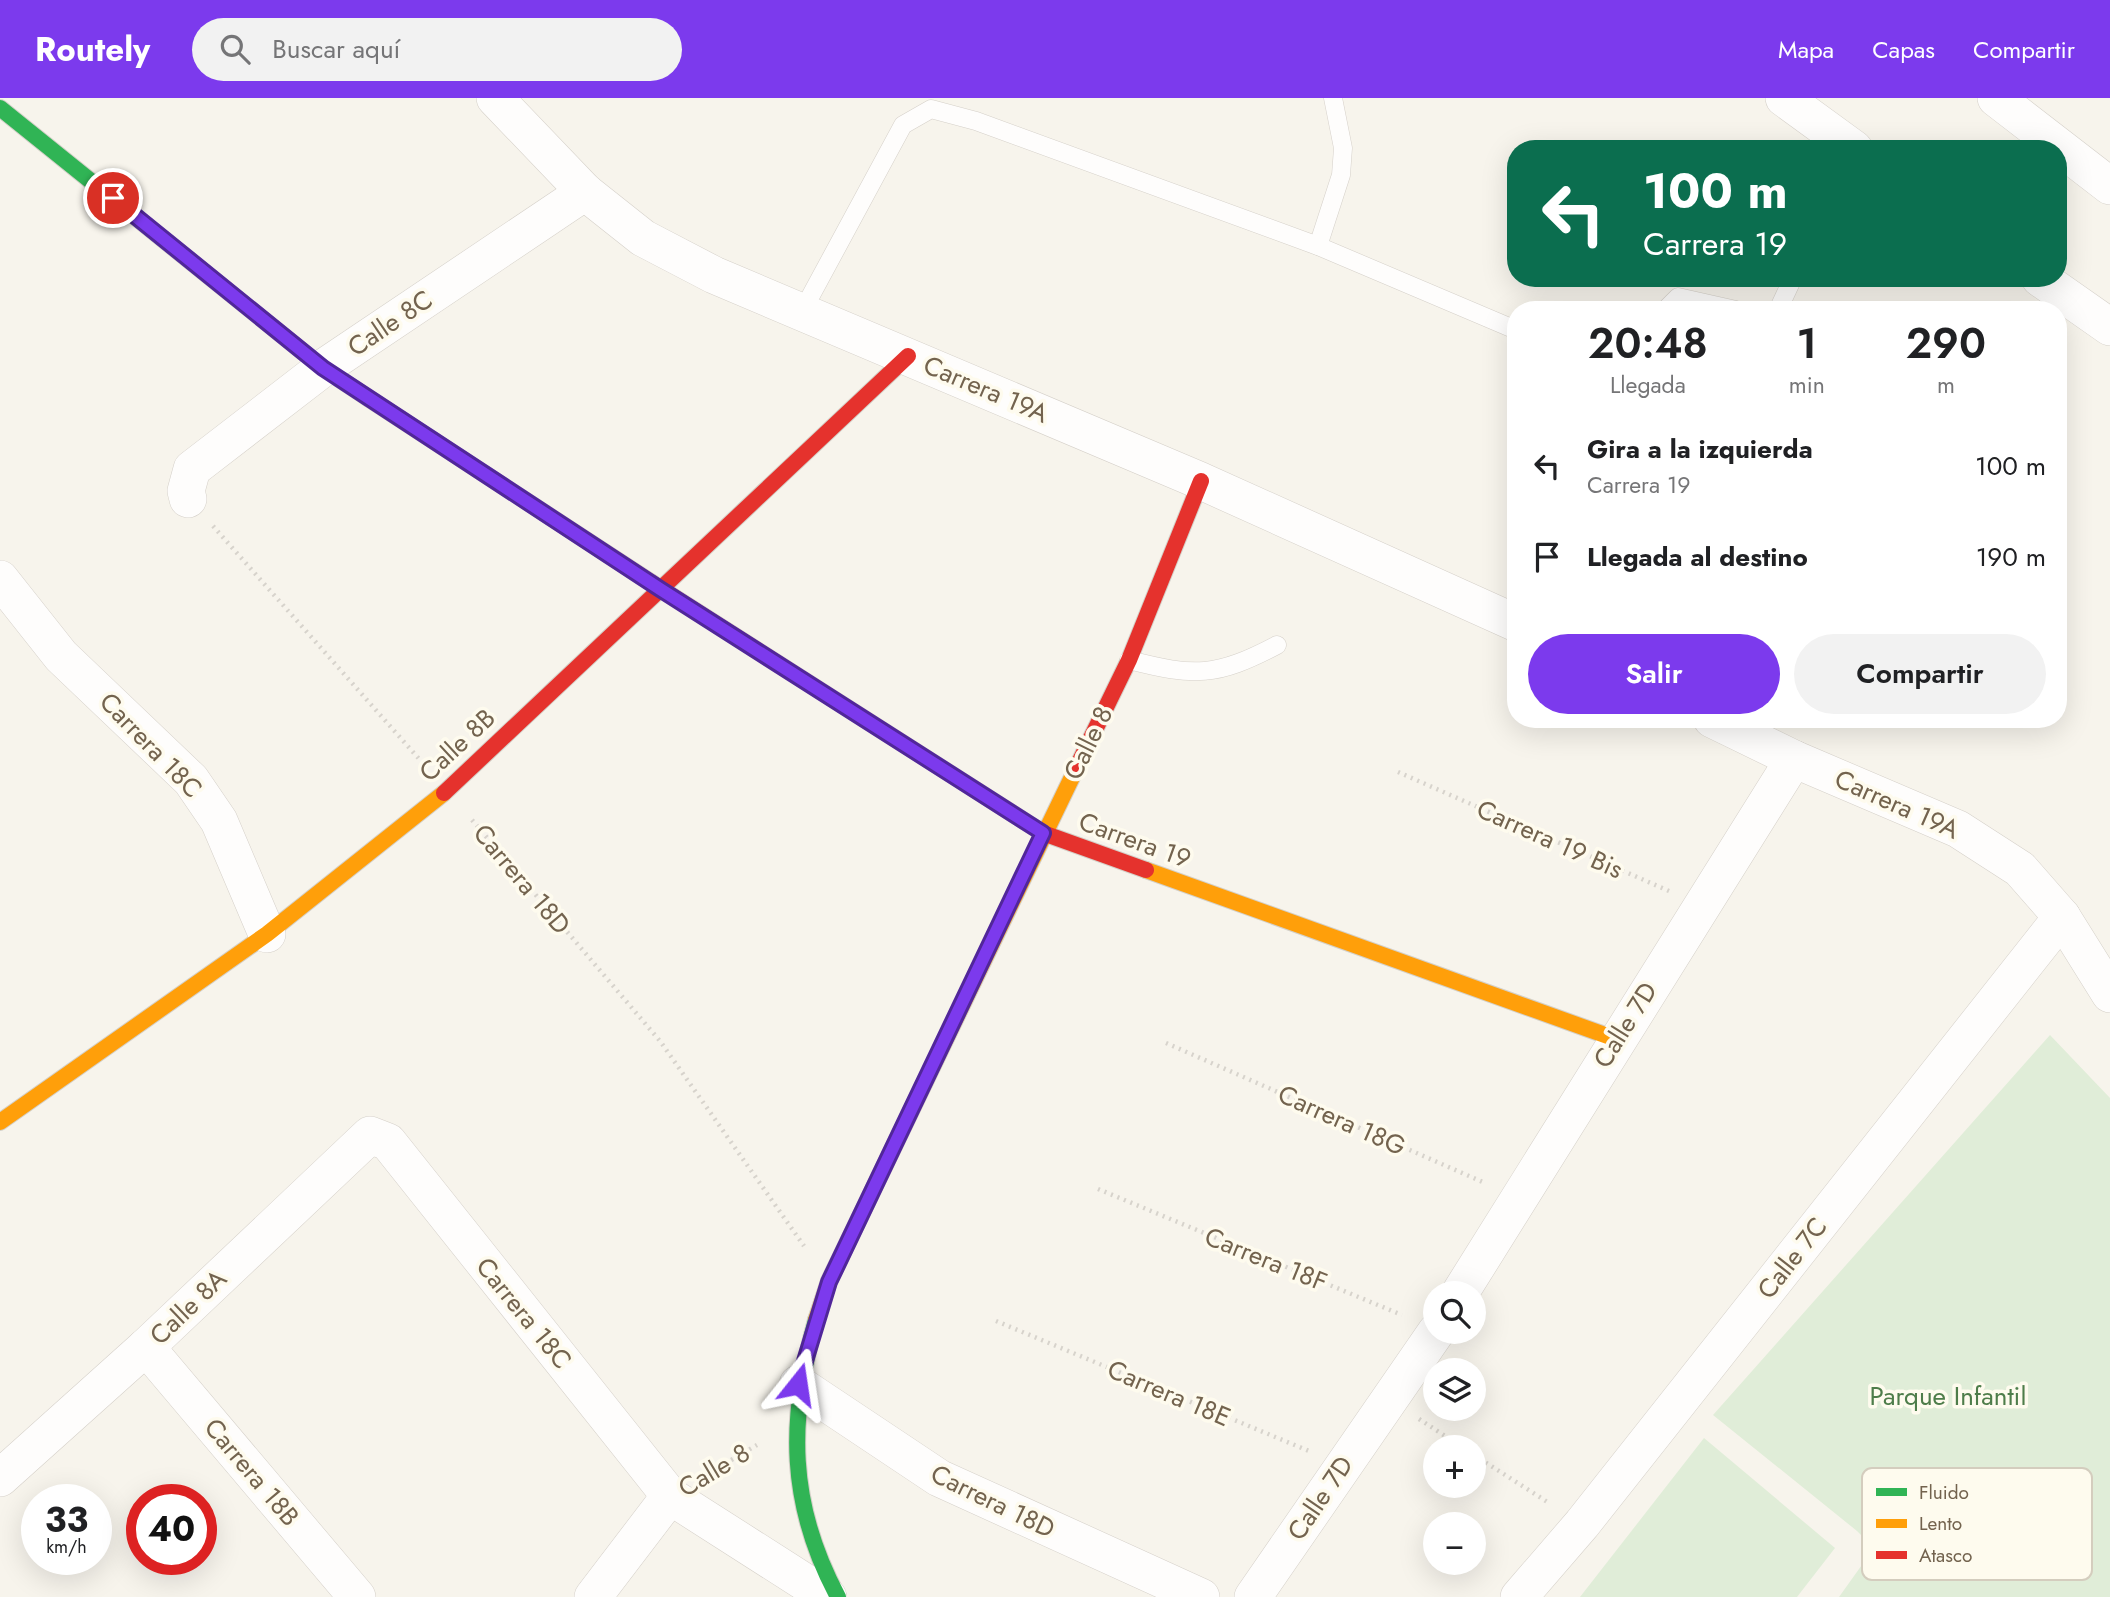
<!DOCTYPE html>
<html lang="es">
<meta charset="utf-8">
<style>
:root{--surface:#fff;--page:#f2f2f2;--text:#202124;--muted:#757577;--accent:#7c3aed}
body{margin:0;font-family:Jost,sans-serif;background:var(--page);color:var(--text);height:100vh;display:flex;flex-direction:column;font-size:26px;white-space:nowrap}
*{box-sizing:border-box;margin:0}
p{font-size:23px;color:var(--muted)}
.icon{flex:none;width:38px;height:38px;fill:none;stroke:currentColor;stroke-width:2;stroke-linecap:round;stroke-linejoin:round}
.map{position:relative;flex:1;overflow:hidden}
.sheet{position:absolute;left:1507px;top:203px;width:560px;height:427px;display:flex;flex-direction:column;background:var(--surface);border-radius:28px;box-shadow:0 7px 28px #0002}
.sheet>*{flex:none}
.top-card{position:absolute;left:1507px;top:42px;width:560px;height:147px;border-radius:28px;box-shadow:0 7px 28px #0002;background:#0b6e4f;color:#fff;overflow:hidden}
.buttons{position:absolute;left:1423px;top:1183px;display:grid;gap:14px}
.buttons a{display:grid;place-items:center;width:63px;height:63px;border-radius:50%;background:var(--surface);box-shadow:0 7px 28px #0002;font-size:35px}
.speed{position:absolute;left:21px;top:1386px;display:flex;gap:14px;font-size:35px;font-weight:700;text-align:center}
.speed>*{display:grid;place-content:center;width:91px;height:91px;border-radius:50%;background:var(--surface);box-shadow:0 7px 28px #0002;line-height:1}
.speed small{font-size:18px;font-weight:400}
.speed .limit{border:10px solid #d22;background:#fff;color:#111}
.pin{position:absolute;display:grid;place-items:center;width:60px;height:60px;color:#fff;margin:-30px;border:4px solid #fff;border-radius:50%;box-shadow:0 2px 7px #0007}
.me{position:absolute;width:77px;margin:-38px;rotate:15deg;stroke-linejoin:round;filter:drop-shadow(0 0 5px #0008)}
.turn{display:flex;align-items:center;gap:24px;height:147px;padding:0 21px;font-size:32px}
.turn .icon{width:91px;height:91px;stroke-width:2.5}
.turn b{display:block;font-size:49px;line-height:60px}
.eta{display:flex;justify-content:space-evenly;align-items:center;height:119px;text-align:center}
.eta b{font-size:42px;font-weight:600;line-height:49px}
.primary-button{display:flex;gap:14px;margin-top:auto;padding:14px 21px}
.primary-button a{flex:1;height:80px;border-radius:42px;background:var(--accent);color:#fff;font-size:28px;font-weight:600;line-height:80px;text-align:center}
.primary-button a+a{background:var(--page);color:var(--text)}
ul{padding:0;list-style:none}
li{display:flex;align-items:center;gap:21px;height:91px;padding:0 21px}
li div{flex:1}
li b{display:block;font-size:26px}
li em{font-style:normal}
header{display:flex;align-items:center;gap:42px;box-sizing:border-box;height:98px;padding:0 35px;background:var(--accent);color:#fff}
header strong{font-size:33px}
nav{display:flex;gap:38px;margin-inline-start:auto;font-size:24px}
.search{width:490px;height:63px;background:var(--page);display:flex;align-items:center;gap:18px;box-sizing:border-box;padding:0 24px;border-radius:38px;color:var(--muted);font-size:26px}
.map>svg:first-child{display:block}
</style>
<header>
<strong>Routely</strong>
<div class="search"><svg class="icon" aria-label="search" viewBox="0 0 24 24"><circle cx="10" cy="10" r="6"/><path d="M15 15l6 6"/></svg>Buscar aquí</div>
<nav><a>Mapa</a><a>Capas</a><a>Compartir</a></nav>
</header>
<div class="map">
<svg width="2110" height="1499" viewBox="0 0 2110 1499">
<rect width="100%" height="100%" fill="#f7f4ec"/>
<!-- green -->
<g fill="#e0edd8">
<path d="M 2050,937 L 2110,1000 L 2110,1499 L 1839,1499 L 1874,1450 L 1857,1433 L 1713,1317 Z"/>
<path d="M 1704,1340 L 1835,1450 L 1797,1499 L 1580,1499 Z"/>
</g>
<g fill="none" stroke-linecap="round" stroke-linejoin="round">
<defs>
<g id="lane">
<path d="M 1318,148 L 1341,77 L 1343,50 L 1333,0"/>
<path d="M 803,212 L 903,27 L 931,11 L 976,23 L 1318,148 L 1516,232"/>
<path d="M 1665,212 L 1678,199 L 1736,212"/>
<path d="M 1778,212 L 1793,180"/>
<path d="M 1129,562 C 1195,579 1216,579 1277,547"/>
</g>
<g id="street">
<path d="M 495,0 L 585,94 L 643,140 L 714,177 L 1201,383 L 1516,525"/>
<path d="M 1784,0 L 1854,51"/>
<path d="M 1996,0 L 2110,88"/>
<path d="M 2040,180 L 2110,229"/>
<path d="M 188,401 L 186,393 L 192,371 L 323,270 L 585,94"/>
<path d="M 0,481 L 61,558 L 191,682 L 219,723 L 267,836"/>
<path d="M 1712,621 L 1794,661 L 1958,731 L 2020,771 L 2062,819 L 2110,896"/>
<path d="M 1460,1195 L 1794,661"/>
<path d="M 146,1249 L 357,1499"/>
<path d="M 798,1286 L 939,1380 L 1201,1499"/>
<path d="M 0,1380 L 146,1249 L 370,1037 L 388,1044 L 670,1398 L 828,1499"/>
<path d="M 593,1499 L 670,1398"/>
<path d="M 1253,1499 L 1436,1234"/>
<path d="M 1519,1499 L 1582,1426 L 2062,819"/>
</g>
<g id="fast">
<path d="M 0,10 L 323,270 L 368,300"/>
<path d="M 816,1222 C 788,1322 788,1406 838,1499"/>
</g>
<g id="slow">
<path d="M 368,300 L 652,485"/>
<path d="M 1146,772 L 1616,941"/>
<path d="M 0,1024 L 267,836 L 444,695"/>
<path d="M 816,1222 L 829,1183 L 1075,673"/>
</g>
<g id="jam">
<path d="M 652,485 L 1043,735 L 1146,772"/>
<path d="M 1075,673 L 1129,562 L 1201,383"/>
<path d="M 444,695 L 908,258"/>
</g>
</defs>
<!-- lane casing -->
<use href="#lane" stroke="#d5d0c9" stroke-width="19"/>
<!-- street casing -->
<use href="#street" stroke="#d5d0c9" stroke-width="38"/>
<!-- fast casing -->
<use href="#fast" stroke="#d4d0c8" stroke-width="18"/>
<!-- slow casing -->
<use href="#slow" stroke="#d4d0c8" stroke-width="18"/>
<!-- jam casing -->
<use href="#jam" stroke="#d4d0c8" stroke-width="18"/>
<!-- path -->
<g stroke="#d7d3cc" stroke-width="4.5" stroke-dasharray="2 5" stroke-linecap="butt">
<path d="M 213,428 L 421,663"/>
<path d="M 1398,674 L 1669,793"/>
<path d="M 472,722 L 660,943 L 804,1148"/>
<path d="M 1166,945 L 1485,1085"/>
<path d="M 1098,1091 L 1402,1217"/>
<path d="M 996,1223 L 1309,1353"/>
<path d="M 1419,1321 L 1462,1349"/>
<path d="M 1474,1357 L 1549,1405"/>
<path d="M 707,1376 L 757,1347"/>
</g>
<!-- lane -->
<use href="#lane" stroke="#fefdfc" stroke-width="18"/>
<!-- street -->
<use href="#street" stroke="#fefdfc" stroke-width="37"/>
<!-- fast -->
<use href="#fast" stroke="#30b455" stroke-width="16"/>
<!-- slow -->
<use href="#slow" stroke="#ff9f0a" stroke-width="16"/>
<!-- jam -->
<use href="#jam" stroke="#e5322d" stroke-width="16"/>
</g>
<g fill="none" stroke-linecap="round" stroke-linejoin="round">
<defs>
<path id="route" d="M 113,100 L 323,270 L 660,491 L 1043,735 L 829,1184 L 798,1286"/>
</defs>
<!-- route casing -->
<use href="#route" stroke="#51269a" stroke-width="18"/>
<!-- route -->
<use href="#route" stroke="#7c3aed" stroke-width="12"/>
</g>
<g text-anchor="middle" dominant-baseline="central" stroke-width="7" stroke-linejoin="round" paint-order="stroke">
<!-- street labels -->
<g font-size="26" fill="#73634e" stroke="#fefbee">
<text transform="translate(390 225) rotate(-34)">Calle 8C</text>
<text transform="translate(986 291) rotate(23)">Carrera 19A</text>
<text transform="translate(1088 645) rotate(-64)">Calle 8</text>
<text transform="translate(151 647) rotate(46)">Carrera 18C</text>
<text transform="translate(457 647) rotate(-43)">Calle 8B</text>
<text transform="translate(1897 706) rotate(24)">Carrera 19A</text>
<text transform="translate(1550 741) rotate(24)">Carrera 19 Bis</text>
<text transform="translate(1135 742) rotate(20)">Carrera 19</text>
<text transform="translate(522 781) rotate(50)">Carrera 18D</text>
<text transform="translate(1625 927) rotate(-58)">Calle 7D</text>
<text transform="translate(1342 1022) rotate(24)">Carrera 18G</text>
<text transform="translate(1792 1160) rotate(-52)">Calle 7C</text>
<text transform="translate(1266 1161) rotate(22)">Carrera 18F</text>
<text transform="translate(188 1209) rotate(-44)">Calle 8A</text>
<text transform="translate(524 1215) rotate(51)">Carrera 18C</text>
<text transform="translate(1169 1295) rotate(23)">Carrera 18E</text>
<text transform="translate(714 1372) rotate(-31)">Calle 8</text>
<text transform="translate(252 1374) rotate(50)">Carrera 18B</text>
<text transform="translate(1320 1400) rotate(-56)">Calle 7D</text>
<text transform="translate(993 1403) rotate(26)">Carrera 18D</text>
</g>
<!-- park labels -->
<g font-size="26" fill="#4e7d4a" stroke="#fefbee">
<text x="1948" y="1298">Parque Infantil</text>
</g>
</g>
<!-- legend -->
<rect x="1862" y="1370" width="230" height="112" rx="10" fill="#fefbee" stroke="#d4cdbe" stroke-width="2"/>
<rect x="1876" y="1390" width="31" height="8" fill="#30b455"/>
<rect x="1876" y="1421" width="31" height="9" fill="#ff9f0a"/>
<rect x="1876" y="1453" width="31" height="8" fill="#e5322d"/>
<g font-size="19" fill="#73634e">
<text x="1919" y="1401">Fluido</text>
<text x="1919" y="1432">Lento</text>
<text x="1919" y="1464">Atasco</text>
</g>
</svg>
<div class="buttons">
<a><svg class="icon" aria-label="search" viewBox="0 0 24 24"><circle cx="10" cy="10" r="6"/><path d="M15 15l6 6"/></svg></a>
<a><svg class="icon" aria-label="layers" viewBox="0 0 24 24"><path d="M12 4l9 5-9 5-9-5zM3 14l9 5 9-5"/></svg></a>
<a>+</a>
<a>−</a>
</div>
<div class="speed"><div>33<small>km/h</small></div><div class="limit">40</div></div>
<div class="pin" style="left:113px;top:100px;background:#d93025"><svg class="icon" aria-label="arrive" viewBox="0 0 24 24"><path d="M6 21V4h12l-3 4 3 4H6"/></svg></div>
<svg class="me" style="left:798px;top:1286px" viewBox="-20 -20 40 40"><path d="M0-17L14 15 0 8-14 15z" fill="#7c3aed" stroke="#fff" stroke-width="4"/></svg>
<div class="top-card">
<div class="turn"><svg class="icon" aria-label="left" viewBox="0 0 24 24"><path d="M17 20v-9H6M10 6l-5 5 5 5"/></svg><div><b>100 m</b>Carrera 19</div></div>
</div>
<section class="sheet">
<div class="eta">
<div><b>20:48</b><p>Llegada</p></div>
<div><b>1</b><p>min</p></div>
<div><b>290</b><p>m</p></div>
</div>
<ul>
<li><svg class="icon" aria-label="left" viewBox="0 0 24 24"><path d="M17 20v-9H6M10 6l-5 5 5 5"/></svg><div><b>Gira a la izquierda</b><p>Carrera 19</p></div><em>100 m</em></li>
<li><svg class="icon" aria-label="arrive" viewBox="0 0 24 24"><path d="M6 21V4h12l-3 4 3 4H6"/></svg><div><b>Llegada al destino</b></div><em>190 m</em></li>
</ul>
<div class="primary-button"><a>Salir</a><a>Compartir</a></div>
</section>
</div>
